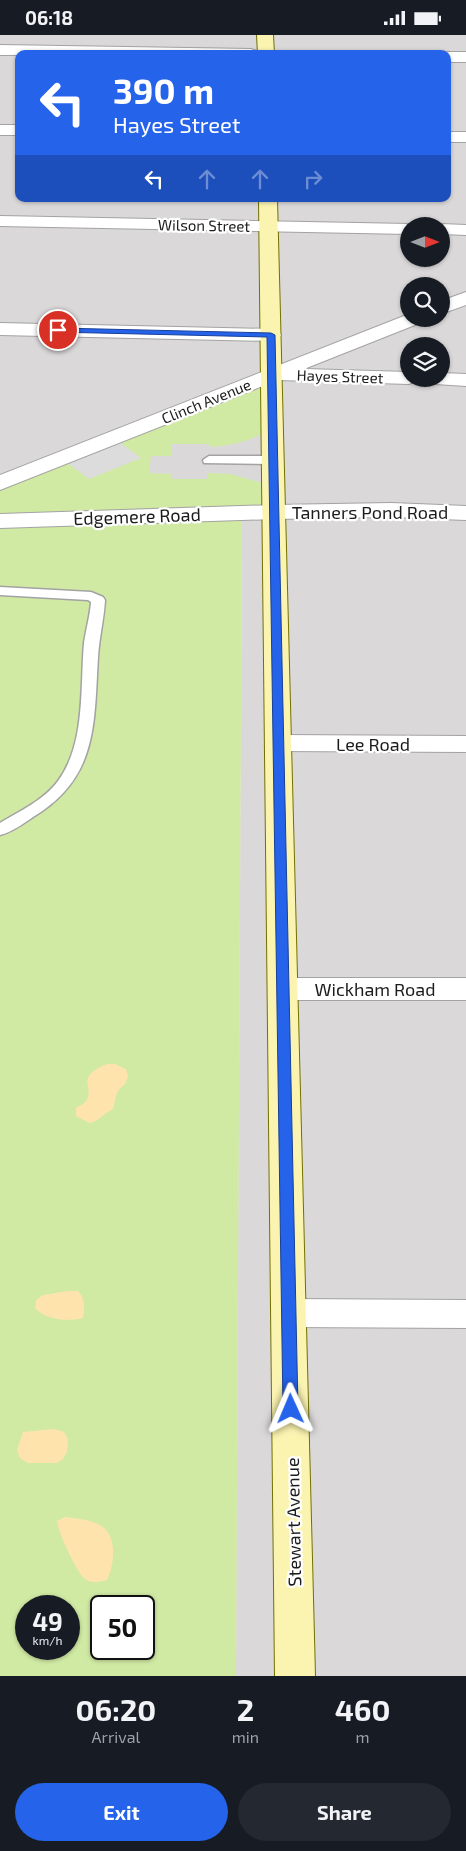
<!DOCTYPE html>
<style>
:root{--surface:#171b24;--page:#242831;--text:#f1f3f6;--muted:#9ea1a6;--accent:#2563eb}
body{margin:0;font-family:"Exo 2",sans-serif;background:var(--page);color:var(--text);height:100vh;display:flex;flex-direction:column;font-size:19px;white-space:nowrap}
*{box-sizing:border-box;margin:0}
p{font-size:16px;color:var(--muted)}
.icon{flex:none;width:28px;height:28px;fill:none;stroke:currentColor;stroke-width:2;stroke-linecap:round;stroke-linejoin:round}
.map{position:relative;height:1641px;overflow:hidden}
.side{display:flex;flex-direction:column;background:var(--surface);flex:1}
.side>*{flex:none}
.guide{position:absolute;left:15px;top:15px;width:436px;height:152px;border-radius:10px;box-shadow:0 1px 4px #0004;background:#2563eb;color:#fff;overflow:hidden}
.needle{width:32px;rotate:90deg}
.controls{position:absolute;left:400px;top:182px;display:grid;gap:10px}
.controls a{display:grid;place-items:center;width:50px;height:50px;border-radius:50%;background:var(--surface);box-shadow:0 1px 4px #0004;font-size:25px}
.speed{position:absolute;left:15px;top:1560px;display:flex;gap:10px;font-size:25px;font-weight:700;text-align:center}
.speed>*{display:grid;place-content:center;width:65px;height:65px;border-radius:50%;background:var(--surface);box-shadow:0 1px 4px #0004;line-height:1}
.speed small{font-size:12px;font-weight:400}
.speed .limit{border:2px solid #111;border-radius:8px;background:#fff;color:#111}
.pin{position:absolute;display:grid;place-items:center;width:42px;height:42px;color:#fff;margin:-21px;border:2px solid #fff;border-radius:50%;box-shadow:0 1px 5px #0007}
.me{position:absolute;width:55px;margin:-28px;rotate:359deg;stroke-linejoin:round;filter:drop-shadow(0 0 4px #0008)}
.turn{display:flex;align-items:center;gap:18px;height:105px;padding:0 15px;font-size:22px}
.turn .icon{width:65px;height:65px;stroke-width:2.5}
.turn b{display:block;font-size:35px;line-height:42px}
.lanes{display:flex;align-items:center;height:48px;padding:0 15px;background:#0003;justify-content:center;gap:25px;direction:ltr}
.lanes .off{opacity:.35}
.eta{display:flex;justify-content:space-evenly;align-items:center;height:85px;text-align:center}
.eta b{font-size:30px;font-weight:700;line-height:35px}
.button{display:flex;gap:10px;margin-top:auto;padding:10px 15px}
.button a{flex:1;height:58px;border-radius:30px;background:var(--accent);color:#fff;font-size:20px;font-weight:700;line-height:58px;text-align:center}
.button a+a{background:var(--page);color:var(--text)}
.status{display:flex;justify-content:space-between;align-items:center;height:35px;padding:0 25px;background:var(--surface);direction:ltr}
.status svg{height:14px;fill:currentColor}
.map>svg:first-child{display:block}
</style>
<div class="status"><b>06:18</b><svg viewBox="0 0 49 12"><path d="M0 12V9h3v3zM5 12V6h3v6zM10 12V3h3v9zM15 12V0h3v12zM26 1h20v11H26zM47 4h2v5h-2z"/></svg></div>
<div class="map">
<svg width="466" height="1641" viewBox="0 0 466 1641">
<rect width="100%" height="100%" fill="#eee7e1"/>
<!-- residential -->
<path fill="#dad8d9" fill-rule="evenodd" d="M 0,0 L 466,0 L 466,1641 L 236,1641 L 242,488 L 0,498 ZM 19,19 L 448,19 L 448,164 L 19,164 ZM 409,191 L 441,191 L 441,224 L 409,224 ZM 409,251 L 441,251 L 441,284 L 409,284 ZM 409,311 L 441,311 L 441,344 L 409,344 Z"/>
<!-- grass -->
<path fill="#d0eaa4" fill-rule="evenodd" d="M 265,346 L 266,397 C 247,407 231,411 210,412 L 209,409 L 172,409 L 171,421 L 151,421 L 149,438 L 171,439 L 171,444 L 207,444 L 208,438 L 231,439 L 266,449 L 267,473 L 242,475 L 236,1641 L 0,1641 L 0,451 ZM 26,1571 L 69,1571 L 69,1614 L 26,1614 ZM 101,1571 L 144,1571 L 144,1614 L 101,1614 Z"/>
<!-- sand -->
<g fill="#ffe3ad">
<path d="M 107,1029 L 115,1029 L 126,1034 L 128,1041 L 125,1049 C 115,1056 116,1063 113,1074 C 104,1078 99,1086 90,1088 L 76,1081 L 76,1073 C 79,1071 84,1069 86,1066 C 96,1052 73,1043 107,1029 Z"/>
<path d="M 68,1256 L 78,1256 C 85,1264 85,1273 83,1283 C 68,1287 46,1285 35,1273 L 36,1265 L 43,1260 Z"/>
<path d="M 54,1394 L 64,1397 L 68,1404 L 67,1417 L 63,1424 L 57,1428 L 28,1428 L 20,1423 L 17,1415 L 23,1397 Z"/>
<path d="M 65,1482 C 88,1485 112,1486 113,1515 C 113,1527 112,1534 107,1545 C 99,1547 91,1549 84,1543 C 75,1534 59,1499 57,1486 Z"/>
</g>
<!-- parking -->
<path fill="#dcdcdc" d="M 114,403 L 141,423 L 89,444 L 62,424 Z"/>
<g fill="none" stroke-linecap="round" stroke-linejoin="round">
<defs>
<g id="service">
<path d="M 209,421 L 273,421 L 279,425 L 273,429 L 204,428 L 203,425 Z"/>
<path d="M 0,552 L 91,557 L 103,562 L 105,565 C 104,584 99,603 98,622 C 94,689 98,743 33,782 C 23,789 12,797 0,800 L 0,788 C 20,776 44,765 58,746 C 86,708 80,652 84,608 C 86,594 90,581 91,567 L 88,565 L 0,560 Z"/>
</g>
<g id="minor">
<path d="M 0,10 L 251,14 L 257,16 L 259,19 L 0,20 Z"/>
<path d="M 448,17 L 466,17 L 466,27 L 448,27 L 448,19 L 442,19 Z"/>
<rect x="0" y="90" width="19" height="10"/>
<rect x="448" y="97" width="18" height="10"/>
<path d="M 0,181 L 409,189 L 416,191 L 409,191 L 409,199 L 0,191 Z"/>
<path d="M 441,189 L 466,190 L 466,200 L 441,199 L 441,191 L 434,191 Z"/>
<path d="M 466,257 L 466,270 L 441,279 L 441,266 Z"/>
<path d="M 409,279 L 409,284 L 423,284 L 420,288 L 304,334 L 409,337 L 409,344 L 441,344 L 441,338 L 466,339 L 466,351 L 420,348 L 418,345 L 409,349 L 278,345 L 0,455 L 0,440 Z"/>
<path d="M 0,288 L 271,294 L 278,296 L 281,300 L 278,304 L 271,306 L 0,300 Z"/>
<path d="M 275,470 L 283,472 L 286,477 L 283,482 L 275,484 L 0,493 L 0,479 Z"/>
<path d="M 279,700 L 466,701 L 466,717 L 279,716 L 270,714 L 266,708 L 270,702 Z"/>
<path d="M 283,943 L 466,943 L 466,965 L 283,965 L 273,961 L 268,954 L 273,947 Z"/>
<path d="M 289,1264 L 466,1265 L 466,1293 L 289,1292 L 277,1288 L 272,1278 L 277,1268 Z"/>
</g>
<path id="tertiary" d="M 391,468 L 466,471 L 466,485 L 391,482 L 275,484 L 267,482 L 264,477 L 267,472 L 275,470 Z"/>
<g id="secondary">
<path d="M 257,0 L 273,0 L 274,19 L 258,19 Z"/>
<path d="M 259,164 L 277,164 L 315,1641 L 275,1641 Z"/>
</g>
</defs>
<!-- service casing -->
<use href="#service" stroke="#a3a3a3" stroke-width="3"/>
<!-- minor casing -->
<use href="#minor" stroke="#a3a3a3" stroke-width="2"/>
<!-- tertiary casing -->
<use href="#tertiary" stroke="#a3a3a3" stroke-width="2"/>
<!-- secondary casing -->
<use href="#secondary" stroke="#737002" stroke-width="2"/>
<!-- service -->
<use href="#service" fill="#fff" fill-rule="evenodd"/>
<!-- minor -->
<use href="#minor" fill="#fff" fill-rule="evenodd"/>
<!-- tertiary -->
<use href="#tertiary" fill="#fff" fill-rule="evenodd"/>
<!-- secondary -->
<use href="#secondary" fill="#fbf4b1" fill-rule="evenodd"/>
</g>
<!-- route -->
<path fill="#2563eb" stroke="#184099" d="M 58,293 L 271,298 L 275,300 L 298,1374 L 296,1378 L 291,1380 L 286,1378 L 283,1374 L 267,302 L 55,297 L 54,295 Z"/>
<g text-anchor="middle" dominant-baseline="central" stroke-width="4.5" stroke-linejoin="round" paint-order="stroke">
<!-- far-street labels -->
<g font-size="15" fill="#1c1c1c" stroke="#fff">
<text transform="translate(204 190) rotate(1)">Wilson Street</text>
<text transform="translate(340 341) rotate(2)">Hayes Street</text>
<text transform="translate(206 366) rotate(-22)">Clinch Avenue</text>
</g>
<!-- street labels -->
<g font-size="18" fill="#1c1c1c" stroke="#fff">
<text x="370" y="477">Tanners Pond Road</text>
<text transform="translate(137 481) rotate(-2)">Edgemere Road</text>
<text x="373" y="709">Lee Road</text>
<text x="375" y="954">Wickham Road</text>
<text transform="translate(293 1487) rotate(-91)">Stewart Avenue</text>
</g>
</g>
</svg>
<div class="controls">
<a><svg class="needle" viewBox="-14 -14 28 28"><path d="M0-13l5 13h-10z" fill="#e53935"/><path d="M0 13l5-13h-10z" fill="#9ea1a6"/></svg></a>
<a><svg class="icon" aria-label="search" viewBox="0 0 24 24"><circle cx="10" cy="10" r="6"/><path d="M15 15l6 6"/></svg></a>
<a><svg class="icon" aria-label="layers" viewBox="0 0 24 24"><path d="M12 4l9 5-9 5-9-5zM3 14l9 5 9-5"/></svg></a>
</div>
<div class="speed"><div>49<small>km/h</small></div><div class="limit">50</div></div>
<div class="pin" style="left:58px;top:295px;background:#d93025"><svg class="icon" aria-label="arrive" viewBox="0 0 24 24"><path d="M6 21V4h12l-3 4 3 4H6"/></svg></div>
<svg class="me" style="left:291px;top:1374px" viewBox="-20 -20 40 40"><path d="M0-17L14 15 0 8-14 15z" fill="#2563eb" stroke="#fff" stroke-width="4"/></svg>
<div class="guide">
<div class="turn"><svg class="icon" aria-label="left" viewBox="0 0 24 24"><path d="M17 20v-9H6M10 6l-5 5 5 5"/></svg><div><b>390 m</b>Hayes Street</div></div>
<div class="lanes"><svg class="icon" aria-label="left" viewBox="0 0 24 24"><path d="M17 20v-9H6M10 6l-5 5 5 5"/></svg><svg class="icon off" aria-label="ahead" viewBox="0 0 24 24"><path d="M12 20V5M6 11l6-6 6 6"/></svg><svg class="icon off" aria-label="ahead" viewBox="0 0 24 24"><path d="M12 20V5M6 11l6-6 6 6"/></svg><svg class="icon off" aria-label="right" viewBox="0 0 24 24"><path d="M7 20v-9h11M14 6l5 5-5 5"/></svg></div>
</div>
</div>
<section class="side">
<div class="eta">
<div><b>06:20</b><p>Arrival</p></div>
<div><b>2</b><p>min</p></div>
<div><b>460</b><p>m</p></div>
</div>
<div class="button"><a>Exit</a><a>Share</a></div>
</section>
